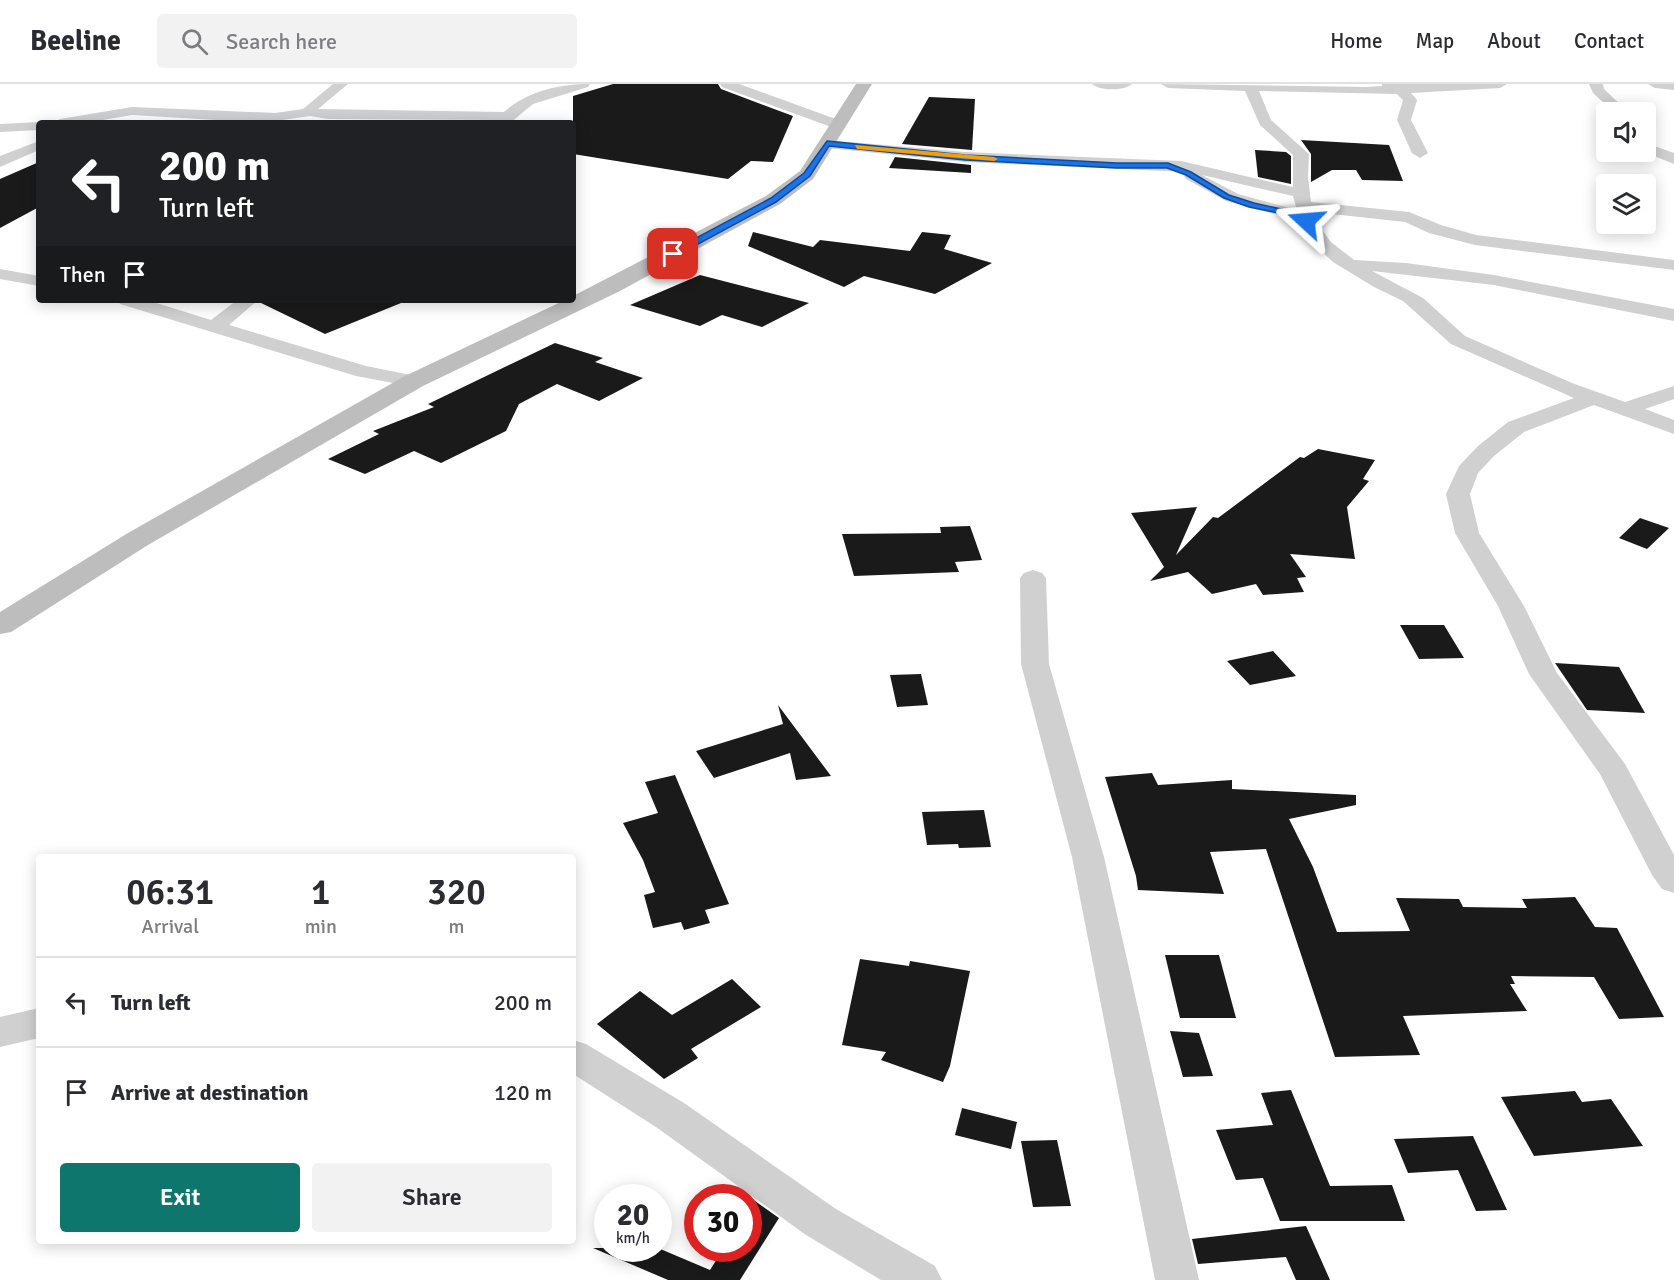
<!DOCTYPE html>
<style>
:root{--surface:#fff;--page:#f2f2f3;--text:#2b2b33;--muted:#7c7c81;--line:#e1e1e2;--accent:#0f766e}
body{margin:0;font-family:Signika,sans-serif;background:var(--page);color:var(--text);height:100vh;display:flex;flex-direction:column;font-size:22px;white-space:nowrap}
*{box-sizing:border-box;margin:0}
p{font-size:20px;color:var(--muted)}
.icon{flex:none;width:33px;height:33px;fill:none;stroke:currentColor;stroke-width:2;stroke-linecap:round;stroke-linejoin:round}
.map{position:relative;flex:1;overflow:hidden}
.details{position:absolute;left:36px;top:770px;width:540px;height:390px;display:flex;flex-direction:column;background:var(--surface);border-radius:6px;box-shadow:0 3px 15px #0003}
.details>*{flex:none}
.guide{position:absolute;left:36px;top:36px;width:540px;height:183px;border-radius:6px;box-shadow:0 3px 15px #0003;background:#202124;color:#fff;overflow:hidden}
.controls{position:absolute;left:1596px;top:18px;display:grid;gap:12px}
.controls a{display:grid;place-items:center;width:60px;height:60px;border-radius:6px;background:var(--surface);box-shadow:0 3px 15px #0003;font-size:30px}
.speed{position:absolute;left:594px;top:1100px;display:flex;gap:12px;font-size:30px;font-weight:700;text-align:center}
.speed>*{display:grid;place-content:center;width:78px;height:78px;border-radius:50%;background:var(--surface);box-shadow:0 3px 15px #0003;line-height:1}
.speed small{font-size:15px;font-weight:400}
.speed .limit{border:9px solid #d22;background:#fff;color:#111}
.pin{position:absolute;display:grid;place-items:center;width:51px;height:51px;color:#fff;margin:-26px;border-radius:12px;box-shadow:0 3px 9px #0006}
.me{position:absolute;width:66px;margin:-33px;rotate:289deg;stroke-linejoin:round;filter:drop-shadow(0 0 4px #0008)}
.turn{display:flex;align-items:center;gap:21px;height:126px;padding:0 24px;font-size:27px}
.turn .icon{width:78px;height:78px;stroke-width:2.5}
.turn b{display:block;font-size:42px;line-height:51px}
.then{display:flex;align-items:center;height:57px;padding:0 24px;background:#0003;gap:12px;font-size:22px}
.eta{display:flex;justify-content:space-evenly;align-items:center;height:102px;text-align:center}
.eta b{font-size:36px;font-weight:600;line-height:42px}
.cta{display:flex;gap:12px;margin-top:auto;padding:12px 24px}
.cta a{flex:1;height:69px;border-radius:6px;background:var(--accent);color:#fff;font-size:24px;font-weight:600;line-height:69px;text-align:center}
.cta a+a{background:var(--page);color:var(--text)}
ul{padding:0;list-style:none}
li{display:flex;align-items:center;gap:18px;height:90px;padding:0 24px;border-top:2px solid var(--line)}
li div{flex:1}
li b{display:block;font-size:22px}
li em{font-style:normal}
header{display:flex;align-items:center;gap:36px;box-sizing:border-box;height:84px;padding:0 30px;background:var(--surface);border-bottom:2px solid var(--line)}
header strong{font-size:28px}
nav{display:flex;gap:33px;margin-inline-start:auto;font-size:21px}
.search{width:420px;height:54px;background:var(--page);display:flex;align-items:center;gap:15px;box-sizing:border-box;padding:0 21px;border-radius:6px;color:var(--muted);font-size:22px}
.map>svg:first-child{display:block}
</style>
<header>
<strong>Beeline</strong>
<div class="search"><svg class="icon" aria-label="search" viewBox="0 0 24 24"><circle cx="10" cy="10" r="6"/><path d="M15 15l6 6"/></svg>Search here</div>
<nav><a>Home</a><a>Map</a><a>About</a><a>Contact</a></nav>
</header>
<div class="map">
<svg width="1674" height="1196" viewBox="0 0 1674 1196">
<rect width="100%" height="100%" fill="#fff"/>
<!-- building -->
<g fill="#1a1a1a">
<path d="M 613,0 L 718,0 L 721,5 L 793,32 L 773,78 L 751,77 L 728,95 L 573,70 L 573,12 Z"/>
<path d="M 929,13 L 975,15 L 972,66 L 902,60 Z"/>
<path d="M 1301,56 L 1389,61 L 1403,97 L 1362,96 L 1356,86 L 1332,86 L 1311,98 L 1311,70 Z"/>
<path d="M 1255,66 L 1286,68 L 1291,72 L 1291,100 L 1258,93 Z"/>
<path d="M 895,73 L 971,81 L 971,89 L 889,84 Z"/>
<path d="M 39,78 L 39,123 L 0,144 L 0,95 Z"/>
<path d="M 753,148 L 813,163 L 820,156 L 910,167 L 922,148 L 951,151 L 944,165 L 992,179 L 935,210 L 864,192 L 844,203 L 748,162 Z"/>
<path d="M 700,191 L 809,219 L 762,243 L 722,231 L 700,242 L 630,221 Z"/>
<path d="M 260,216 L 401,216 L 401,219 L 325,250 L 259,218 Z"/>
<path d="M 555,259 L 603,274 L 595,278 L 643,294 L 599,317 L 557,300 L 519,320 L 506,347 L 441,379 L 414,367 L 365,390 L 328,375 L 379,350 L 373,347 L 434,323 L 428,320 Z"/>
<path d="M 1318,365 L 1375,376 L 1363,395 L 1369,397 L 1347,423 L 1355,475 L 1290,470 L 1306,493 L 1297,494 L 1304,508 L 1263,511 L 1256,500 L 1212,510 L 1188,488 L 1150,497 L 1164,483 L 1131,429 L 1197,423 L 1176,471 L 1213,433 L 1218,434 L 1300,373 L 1304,374 Z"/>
<path d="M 1640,434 L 1669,444 L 1647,465 L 1619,454 Z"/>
<path d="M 970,442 L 982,476 L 955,478 L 959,488 L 854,492 L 842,450 L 941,449 L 940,443 Z"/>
<path d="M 1400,541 L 1444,541 L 1464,574 L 1419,575 Z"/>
<path d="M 1273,567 L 1296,592 L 1250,601 L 1227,577 Z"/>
<path d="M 1555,579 L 1619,583 L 1645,629 L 1587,626 Z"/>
<path d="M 921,590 L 928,621 L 897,623 L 890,591 Z"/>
<path d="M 778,621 L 831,692 L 796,696 L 790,669 L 714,694 L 696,667 L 783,640 Z"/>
<path d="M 1152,689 L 1158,701 L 1232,696 L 1232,705 L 1356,711 L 1356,721 L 1289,735 L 1313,783 L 1337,848 L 1410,847 L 1396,814 L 1459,815 L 1463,823 L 1527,824 L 1522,815 L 1575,813 L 1595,843 L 1617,844 L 1664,933 L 1619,935 L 1594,893 L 1511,892 L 1515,900 L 1510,900 L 1527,927 L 1403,932 L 1420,971 L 1335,973 L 1266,765 L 1210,768 L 1224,810 L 1138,806 L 1136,792 L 1105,693 Z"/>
<path d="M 675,691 L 729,820 L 705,826 L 710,839 L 684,846 L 681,838 L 653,844 L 644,811 L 655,808 L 643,776 L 623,739 L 658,729 L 645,698 Z"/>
<path d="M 984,726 L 991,763 L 959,764 L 958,760 L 927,761 L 922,728 Z"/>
<path d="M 1165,871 L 1219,871 L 1236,934 L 1180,934 Z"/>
<path d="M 860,875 L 909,882 L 910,877 L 970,887 L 950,982 L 943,998 L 881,976 L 886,968 L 842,961 Z"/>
<path d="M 732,895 L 761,923 L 691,965 L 698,974 L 664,995 L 597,940 L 640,907 L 672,931 Z"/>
<path d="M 1170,947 L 1199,949 L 1213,992 L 1183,993 Z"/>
<path d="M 1291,1006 L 1330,1102 L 1392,1101 L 1405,1137 L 1280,1137 L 1263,1094 L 1236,1096 L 1216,1046 L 1273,1041 L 1261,1009 Z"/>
<path d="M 1575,1007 L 1582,1018 L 1611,1015 L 1643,1062 L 1534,1072 L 1501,1013 Z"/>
<path d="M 962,1024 L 1017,1038 L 1011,1065 L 955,1051 Z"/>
<path d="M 1473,1052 L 1507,1126 L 1476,1127 L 1458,1086 L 1408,1089 L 1394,1055 Z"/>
<path d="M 1057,1056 L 1071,1122 L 1033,1123 L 1021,1057 Z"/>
<path d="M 755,1117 L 779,1134 L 740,1196 L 668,1196 L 593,1164 L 658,1164 L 710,1186 L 724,1164 L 748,1164 L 748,1127 Z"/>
<path d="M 1306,1142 L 1330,1196 L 1296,1196 L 1286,1173 L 1198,1180 L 1192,1155 Z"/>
</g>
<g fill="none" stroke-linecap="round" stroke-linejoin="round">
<!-- street -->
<g fill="#d0d0d0" fill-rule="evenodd">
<path d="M 333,0 L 348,0 L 318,25 L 504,28 C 528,7 559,0 590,0 L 588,3 L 533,20 L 510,39 L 496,39 L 498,36 L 328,35 L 310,32 L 275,37 L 233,37 L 132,31 L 85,39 L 53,39 L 60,35 L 132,23 L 275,29 L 303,25 Z"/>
<path d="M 720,0 L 739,0 L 844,38 L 846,41 L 839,45 L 834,44 L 722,3 Z"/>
<path d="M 1092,0 L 1132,0 C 1124,7 1100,7 1092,0 Z"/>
<path d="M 1161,0 L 1367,3 L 1382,2 L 1382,0 L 1507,0 L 1500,4 L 1411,9 L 1417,16 L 1411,36 L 1428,69 L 1420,74 L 1412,69 L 1397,36 L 1403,16 L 1397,10 L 1259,7 L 1271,36 L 1309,70 L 1308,93 L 1311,118 L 1409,128 L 1441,141 L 1476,151 L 1674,176 L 1674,186 L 1475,161 L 1429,149 L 1405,138 L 1314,128 L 1322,146 L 1331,158 L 1354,176 L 1406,179 L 1494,191 L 1674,225 L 1674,237 L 1494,201 L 1372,187 L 1423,214 L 1465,252 L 1572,299 L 1625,318 L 1674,302 L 1674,315 L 1645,325 L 1674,336 L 1674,350 L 1594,321 L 1524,348 L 1494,372 L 1478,389 L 1470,410 L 1479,449 L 1524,522 L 1557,589 L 1625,680 L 1674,771 L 1674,809 L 1662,805 L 1652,791 L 1600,690 L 1529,590 L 1498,522 L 1455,449 L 1446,410 L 1459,382 L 1478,362 L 1508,338 L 1574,314 L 1451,260 L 1403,217 L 1374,203 L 1333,178 L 1319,165 L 1301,137 L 1226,117 L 1186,95 L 1184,92 L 1188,88 L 965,78 L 827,64 L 820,60 L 827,56 L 965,68 L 1181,77 L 1293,103 L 1293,71 L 1260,41 L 1245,7 L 1168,4 ZM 1202,91 L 1293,112 L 1297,126 L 1238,110 Z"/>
<path d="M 1589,0 L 1603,0 L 1604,5 L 1628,28 L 1614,28 L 1593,9 Z"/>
<path d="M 1648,0 L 1674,0 L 1674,6 L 1655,4 Z"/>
<path d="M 39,38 L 44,39 L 39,39 L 39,46 L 0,48 L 0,40 Z"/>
<path d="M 39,57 L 39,66 L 0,83 L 0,72 Z"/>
<path d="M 1646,59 L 1674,69 L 1674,80 L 1644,68 Z"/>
<path d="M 0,185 L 39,192 L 39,202 L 0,195 Z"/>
<path d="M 118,216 L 147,216 L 211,236 L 237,216 L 258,216 L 229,241 L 366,282 L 421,293 L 424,297 L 421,301 L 414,303 L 356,292 L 120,220 Z"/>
<path d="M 1033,486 L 1042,489 L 1046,494 L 1049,580 L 1104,773 L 1199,1196 L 1155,1196 L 1072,773 L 1021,580 L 1020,494 L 1024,489 Z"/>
<path d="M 39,924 L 39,954 L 0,963 L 0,933 Z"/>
<path d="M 573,956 L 586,960 L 684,1019 L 836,1125 L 935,1182 L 942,1196 L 881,1196 L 806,1151 L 656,1043 L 573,990 Z"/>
</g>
<!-- secondary -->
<path fill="#bdbdbd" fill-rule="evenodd" d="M 856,0 L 872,0 L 813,95 L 780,120 L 620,207 L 423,302 L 148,461 L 11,548 L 0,550 L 0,528 L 128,449 L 405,292 L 565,216 L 573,216 L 573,212 L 766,112 L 800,87 Z"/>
</g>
<!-- route -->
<path fill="#1a73e8" stroke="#114b97" stroke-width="1.5" d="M 827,57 L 965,71 L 1117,79 L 1168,79 L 1191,88 L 1229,111 L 1254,119 L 1308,131 L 1311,137 L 1304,138 L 1302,134 L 1249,123 L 1224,114 L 1186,91 L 1167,84 L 1117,84 L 965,76 L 829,62 L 810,92 L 776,118 L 676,172 L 670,172 L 670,168 L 771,114 L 804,89 Z"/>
<!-- slow -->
<path fill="#f59e0b" d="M 855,61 L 994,73 L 998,75 L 994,77 L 857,65 Z"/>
</svg>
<div class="controls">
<a><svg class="icon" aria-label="sound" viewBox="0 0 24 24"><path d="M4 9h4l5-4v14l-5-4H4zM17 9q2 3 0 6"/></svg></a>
<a><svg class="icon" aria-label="layers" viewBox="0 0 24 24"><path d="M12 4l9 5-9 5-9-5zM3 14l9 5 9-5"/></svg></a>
</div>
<div class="speed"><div>20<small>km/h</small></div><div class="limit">30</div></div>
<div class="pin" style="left:673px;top:170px;background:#d93025"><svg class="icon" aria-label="arrive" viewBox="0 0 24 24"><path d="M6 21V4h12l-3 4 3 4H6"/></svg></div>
<svg class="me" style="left:1306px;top:137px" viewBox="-20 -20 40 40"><path d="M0-17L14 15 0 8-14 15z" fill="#1a73e8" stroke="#fff" stroke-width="4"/></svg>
<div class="guide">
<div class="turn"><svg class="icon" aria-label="left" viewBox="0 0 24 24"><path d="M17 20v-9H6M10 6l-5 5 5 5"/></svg><div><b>200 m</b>Turn left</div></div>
<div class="then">Then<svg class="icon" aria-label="arrive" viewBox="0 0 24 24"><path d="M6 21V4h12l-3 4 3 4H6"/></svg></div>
</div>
<section class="details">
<div class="eta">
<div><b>06:31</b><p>Arrival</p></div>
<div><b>1</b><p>min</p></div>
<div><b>320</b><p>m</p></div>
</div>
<ul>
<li><svg class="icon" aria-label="left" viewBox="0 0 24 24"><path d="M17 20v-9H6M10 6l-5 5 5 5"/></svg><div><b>Turn left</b></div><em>200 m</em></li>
<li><svg class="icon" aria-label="arrive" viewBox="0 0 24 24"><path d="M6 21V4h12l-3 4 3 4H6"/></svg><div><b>Arrive at destination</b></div><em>120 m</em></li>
</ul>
<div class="cta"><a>Exit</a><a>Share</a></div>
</section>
</div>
